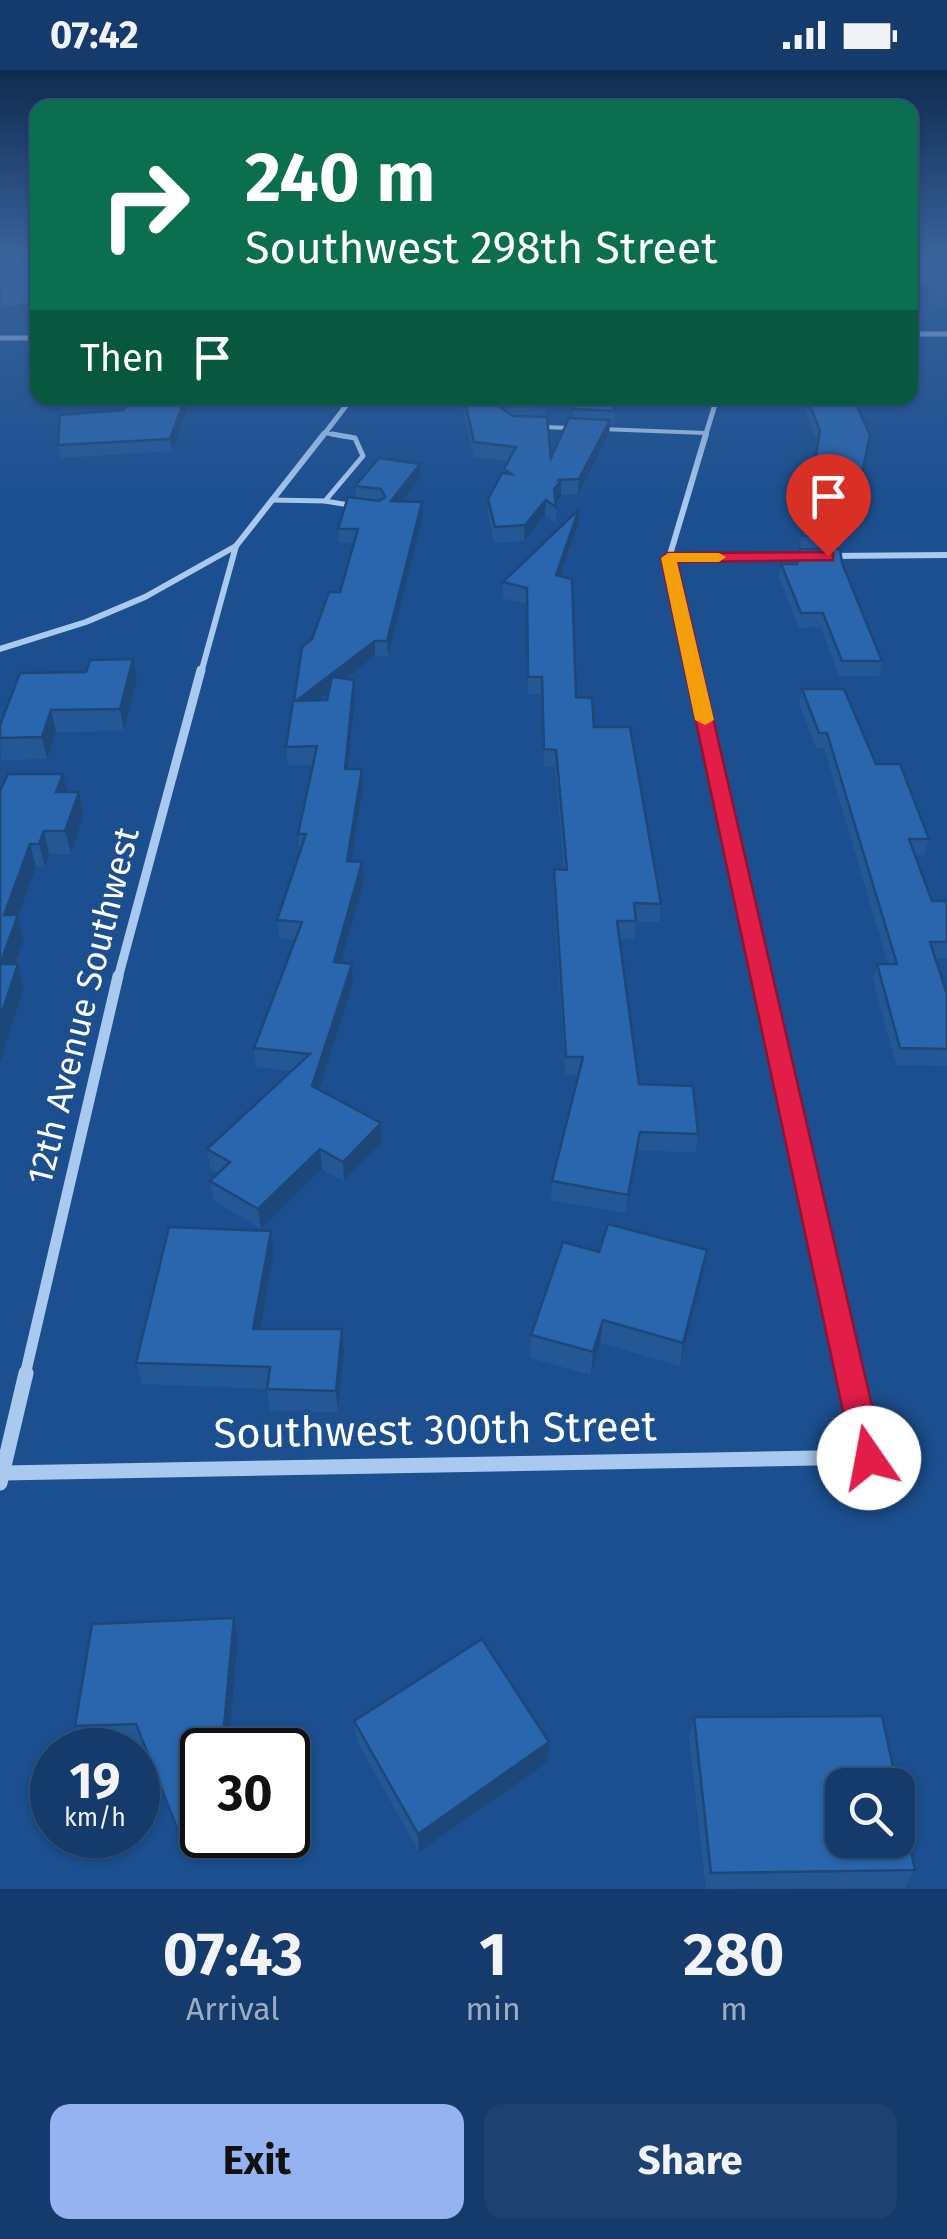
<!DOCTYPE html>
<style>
:root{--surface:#143b6b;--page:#1d4271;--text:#f1f3f6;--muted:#9dadc1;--line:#33557e;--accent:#95b2f1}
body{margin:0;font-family:"Fira Sans",sans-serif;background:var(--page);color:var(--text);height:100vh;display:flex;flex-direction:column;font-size:38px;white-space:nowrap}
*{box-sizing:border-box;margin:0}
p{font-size:32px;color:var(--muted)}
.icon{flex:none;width:55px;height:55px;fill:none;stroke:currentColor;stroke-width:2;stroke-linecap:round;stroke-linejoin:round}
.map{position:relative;height:1819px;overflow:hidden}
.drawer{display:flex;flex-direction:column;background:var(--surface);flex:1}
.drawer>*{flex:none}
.hud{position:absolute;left:30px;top:30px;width:888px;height:305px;border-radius:20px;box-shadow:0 2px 8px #0004,0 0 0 2px var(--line);background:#0b6e4f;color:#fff;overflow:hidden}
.buttons{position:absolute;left:825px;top:1698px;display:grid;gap:20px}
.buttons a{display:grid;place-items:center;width:90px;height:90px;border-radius:20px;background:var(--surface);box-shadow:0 2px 8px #0004,0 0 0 2px var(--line);font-size:50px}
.speed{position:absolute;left:30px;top:1658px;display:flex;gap:20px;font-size:50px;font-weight:700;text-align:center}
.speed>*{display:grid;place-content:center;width:130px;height:130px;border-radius:50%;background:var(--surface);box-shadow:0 2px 8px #0004,0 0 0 2px var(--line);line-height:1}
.speed small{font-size:25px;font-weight:400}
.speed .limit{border:5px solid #111;border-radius:15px;background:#fff;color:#111}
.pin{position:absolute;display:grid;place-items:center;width:85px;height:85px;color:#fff;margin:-102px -42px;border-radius:50% 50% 50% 0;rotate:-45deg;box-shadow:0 0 10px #0007}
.pin .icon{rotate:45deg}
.me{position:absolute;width:110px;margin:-55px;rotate:348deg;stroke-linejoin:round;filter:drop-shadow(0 0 8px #0008)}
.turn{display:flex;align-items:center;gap:35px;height:210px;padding:0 50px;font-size:45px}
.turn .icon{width:130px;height:130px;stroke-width:2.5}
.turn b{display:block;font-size:70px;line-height:85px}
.then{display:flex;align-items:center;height:95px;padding:0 50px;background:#0003;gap:20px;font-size:38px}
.eta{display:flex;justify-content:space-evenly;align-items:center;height:170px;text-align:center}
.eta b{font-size:60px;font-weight:700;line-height:70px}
.cta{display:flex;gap:20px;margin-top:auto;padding:20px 50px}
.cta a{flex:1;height:115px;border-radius:20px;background:var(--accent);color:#111;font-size:40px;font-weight:700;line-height:115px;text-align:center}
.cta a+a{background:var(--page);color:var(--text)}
.status{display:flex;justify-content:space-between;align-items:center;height:70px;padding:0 50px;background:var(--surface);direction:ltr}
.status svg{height:28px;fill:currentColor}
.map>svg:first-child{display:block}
</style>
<div class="status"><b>07:42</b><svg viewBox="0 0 49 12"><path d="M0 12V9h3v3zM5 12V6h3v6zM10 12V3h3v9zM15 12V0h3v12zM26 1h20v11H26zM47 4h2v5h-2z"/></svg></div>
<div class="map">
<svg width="947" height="1819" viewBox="0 0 947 1819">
<rect width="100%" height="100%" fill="#1b4f8f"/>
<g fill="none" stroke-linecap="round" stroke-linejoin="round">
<!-- service-far1 -->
<g stroke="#a9c9ee" stroke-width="4">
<path d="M 498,328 L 501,345"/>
<path d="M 541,357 L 572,358"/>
<path d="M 601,359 L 706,363"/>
<path d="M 325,363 L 347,367"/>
</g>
<!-- service -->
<g stroke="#a9c9ee" stroke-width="5">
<path d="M 272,430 L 325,431 L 363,386 L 355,368 L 332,364"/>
<path d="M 325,431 L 355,436"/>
</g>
<!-- minor-far4 -->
<g stroke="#a9c9ee" stroke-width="5">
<path d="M 910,264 L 947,264"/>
<path d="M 0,268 L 38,268"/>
<path d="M 322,367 L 352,328"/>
<path d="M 705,367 L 717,328"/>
</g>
<!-- minor-far3 -->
<g stroke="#a9c9ee" stroke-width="6">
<path d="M 828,486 L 947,485"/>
<path d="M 669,488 L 811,486"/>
<path d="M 0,579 L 86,552 L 145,527 L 236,476 L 324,364"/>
<path d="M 201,603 L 236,476"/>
<path d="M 694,603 L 669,488 L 706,364"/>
</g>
<!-- minor-far2 -->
<g stroke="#a9c9ee" stroke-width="9">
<path d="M 694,600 L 763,908"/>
<path d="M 118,908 L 201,600"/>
</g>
<!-- minor-far1 -->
<g stroke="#a9c9ee" stroke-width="11">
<path d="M 762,906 L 851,1305"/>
<path d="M 25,1305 L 118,906"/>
</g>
<!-- minor -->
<g stroke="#a9c9ee" stroke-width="15">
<path d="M 3,1403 L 869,1387 L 850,1303"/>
<path d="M 0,1413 L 26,1303"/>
</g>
</g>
<!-- wall -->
<g fill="#245895" fill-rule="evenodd">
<path d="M 910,184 L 947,184 L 947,238 L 936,238 L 927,228 L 910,230 Z"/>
<path d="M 129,328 L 191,328 L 172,381 L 61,388 L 58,375 L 123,340 Z"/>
<path d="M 460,328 L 495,328 L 497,335 L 506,341 L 504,328 L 545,328 L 546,347 L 551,388 L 573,348 L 573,339 L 615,341 L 615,354 L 610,353 L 609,365 L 578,424 L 561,425 L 556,432 L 556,453 L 545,445 L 524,471 L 494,473 L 488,444 L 488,429 L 504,403 L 504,399 L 508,391 L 474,387 Z"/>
<path d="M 801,328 L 889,328 L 887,338 L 857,336 L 870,365 L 857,427 L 847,426 L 840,479 L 842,493 L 882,591 L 879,606 L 839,606 L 821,557 L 799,558 L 779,508 L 781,494 L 797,494 L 818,374 Z"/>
<path d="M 421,407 L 402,431 L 422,432 L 423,446 L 388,586 L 375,586 L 346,609 L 354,610 L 355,628 L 348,699 L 363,718 L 351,791 L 364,811 L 341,893 L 352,894 L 353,913 L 319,1020 L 382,1072 L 344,1111 L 322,1099 L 261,1159 L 213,1130 L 210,1111 L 218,1103 L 210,1098 L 207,1079 L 291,1001 L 256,997 L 254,978 L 295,870 L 280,869 L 277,850 L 300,782 L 298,764 L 313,695 L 288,695 L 286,677 L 312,569 L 340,522 L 354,473 L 339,473 L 338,459 L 356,428 L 355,416 ZM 328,622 L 327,630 L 318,630 Z"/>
<path d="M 578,454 L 560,506 L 576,627 L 594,657 L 661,834 L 659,852 L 636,852 L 634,869 L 619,869 L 639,1014 L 698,1064 L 695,1082 L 638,1081 L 626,1143 L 551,1130 L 552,1111 L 578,1005 L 565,1005 L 553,818 L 554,799 L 564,800 L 555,697 L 544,697 L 541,624 L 528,624 L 527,534 L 502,528 L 503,512 Z"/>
<path d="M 137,610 L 124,661 L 56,662 L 47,689 L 1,690 L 0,655 Z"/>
<path d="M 802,619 L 876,694 L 929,769 L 924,785 L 915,785 L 932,831 L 947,831 L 947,888 L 935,888 L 947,924 L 947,996 L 896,995 L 873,910 L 877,894 L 888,894 L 824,678 L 816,678 L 799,634 Z"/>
<path d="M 0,721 L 79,722 L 84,745 L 71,784 L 49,784 L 45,797 L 36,797 L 18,847 L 24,868 L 15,894 L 24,917 L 0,993 Z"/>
<path d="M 271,1161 L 274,1183 L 261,1259 L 342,1259 L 344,1281 L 338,1342 L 270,1341 L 267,1319 L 142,1314 L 136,1293 Z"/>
<path d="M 707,1180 L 703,1204 L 680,1296 L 600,1273 L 591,1305 L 530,1288 L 531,1265 L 599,1182 Z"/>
<path d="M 238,1569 L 230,1669 L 186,1782 L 143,1674 L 84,1676 L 75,1656 Z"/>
<path d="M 694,1647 L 915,1800 L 905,1818 L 706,1819 L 689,1667 Z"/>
<path d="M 354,1651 L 548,1692 L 419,1782 L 357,1671 Z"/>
</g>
<!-- shaded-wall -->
<g fill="#1d4779">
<path d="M 930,216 L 927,228 L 910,230 L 910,219 Z"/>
<path d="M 38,232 L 38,244 L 4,250 L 1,239 Z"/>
<path d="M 185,328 L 191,328 L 172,381 L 170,369 Z"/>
<path d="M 610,350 L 609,365 L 578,424 L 579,409 Z"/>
<path d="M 420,394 L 421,407 L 391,445 L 391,431 Z"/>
<path d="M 561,411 L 561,426 L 554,434 L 554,419 Z"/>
<path d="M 546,430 L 545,445 L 524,471 L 525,455 Z"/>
<path d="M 422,432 L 423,446 L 388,586 L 387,571 Z"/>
<path d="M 579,439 L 578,454 L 555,521 L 556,505 Z"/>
<path d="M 375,571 L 375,586 L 295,648 L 294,633 Z"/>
<path d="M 133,589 L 137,610 L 124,661 L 120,639 Z"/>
<path d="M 354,610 L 355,628 L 346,717 L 345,699 Z"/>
<path d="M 51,640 L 56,662 L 47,689 L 42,667 Z"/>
<path d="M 362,699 L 363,718 L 348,810 L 347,791 Z"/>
<path d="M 63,704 L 68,726 L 56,722 Z"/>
<path d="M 79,722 L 84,745 L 71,784 L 65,761 Z"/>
<path d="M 44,761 L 49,784 L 45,797 L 39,774 Z"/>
<path d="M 30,774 L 36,797 L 18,847 L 24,868 L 7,918 L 0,894 L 4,845 Z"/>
<path d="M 362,792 L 364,811 L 336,911 L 334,892 Z"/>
<path d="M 18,894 L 24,917 L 0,993 L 0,948 Z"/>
<path d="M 352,894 L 353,913 L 314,1036 L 312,1016 Z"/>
<path d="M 381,1053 L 382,1072 L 344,1111 L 343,1092 Z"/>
<path d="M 640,1062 L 638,1081 L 626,1143 L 628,1125 Z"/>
<path d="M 320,1079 L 322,1099 L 261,1159 L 258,1139 Z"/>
<path d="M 271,1161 L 274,1183 L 257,1280 L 253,1259 Z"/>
<path d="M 707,1180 L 703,1204 L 680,1296 L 683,1273 Z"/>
<path d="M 603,1250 L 600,1273 L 591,1305 L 593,1282 Z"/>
<path d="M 342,1259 L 344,1281 L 338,1342 L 336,1321 Z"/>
<path d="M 234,1548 L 238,1569 L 229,1676 L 224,1656 Z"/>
<path d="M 549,1672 L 548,1692 L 419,1782 L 418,1764 Z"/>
<path d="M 202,1749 L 202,1765 L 213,1765 L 186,1782 L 179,1763 Z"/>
</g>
<!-- building -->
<g fill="#2a66ad" stroke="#1d4779" stroke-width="2.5">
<path d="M 0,184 L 38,184 L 38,232 L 1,239 L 0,238 Z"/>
<path d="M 910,184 L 947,184 L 947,227 L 938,227 L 930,216 L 910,219 Z"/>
<path d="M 129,328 L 185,328 L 170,369 L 58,375 L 60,345 L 123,340 Z"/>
<path d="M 464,328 L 495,328 L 497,335 L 513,346 L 547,347 L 551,388 L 569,348 L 610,350 L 579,409 L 557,410 L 561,411 L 554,419 L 556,437 L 546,430 L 525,455 L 495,457 L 488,429 L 502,403 L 511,404 L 504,399 L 516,377 L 474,372 Z"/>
<path d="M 506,328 L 545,328 L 546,336 L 516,335 Z"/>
<path d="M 578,328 L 610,328 L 615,341 L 573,339 Z"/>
<path d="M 807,328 L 853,328 L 870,365 L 860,413 L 848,412 L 842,465 L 802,466 L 820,361 Z"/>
<path d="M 379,388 L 420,394 L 391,431 L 422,432 L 387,571 L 375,571 L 296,631 L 294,631 L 302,577 L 312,569 L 329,522 L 340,522 L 358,459 L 338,459 L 348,427 L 379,431 L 385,427 L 381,419 L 355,416 Z"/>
<path d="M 579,439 L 556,505 L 572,509 L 576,627 L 592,628 L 594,657 L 630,657 L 661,834 L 634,833 L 636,851 L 617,851 L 639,1014 L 693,1016 L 698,1064 L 640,1062 L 628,1125 L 552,1111 L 583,987 L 566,987 L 554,799 L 567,800 L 556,680 L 544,679 L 542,607 L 528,607 L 527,518 L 503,512 Z"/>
<path d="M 800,479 L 840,479 L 842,493 L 882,591 L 842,591 L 823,543 L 801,543 L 781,494 L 797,494 Z"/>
<path d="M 133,589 L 120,639 L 51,640 L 42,667 L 0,668 L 0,655 L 20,603 L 86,602 L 90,590 Z"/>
<path d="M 332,607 L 354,610 L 345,699 L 362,699 L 347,791 L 362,792 L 334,892 L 352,894 L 312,1016 L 381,1053 L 343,1092 L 320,1079 L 258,1139 L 210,1111 L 230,1092 L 207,1079 L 310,984 L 254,978 L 302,852 L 277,850 L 306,764 L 298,764 L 317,676 L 286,677 L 293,631 L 327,630 Z"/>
<path d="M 802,619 L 844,619 L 876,694 L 900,694 L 929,769 L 909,769 L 932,831 L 947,831 L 947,872 L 930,872 L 947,924 L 947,979 L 900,978 L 877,894 L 897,894 L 827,663 L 819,663 Z"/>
<path d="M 8,704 L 63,704 L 56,722 L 79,722 L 65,761 L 44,761 L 39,774 L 30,774 L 4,845 L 18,845 L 0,894 L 18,894 L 0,948 L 0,721 Z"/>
<path d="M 608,1154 L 707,1180 L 683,1273 L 603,1250 L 593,1282 L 531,1265 L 563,1172 L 599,1182 Z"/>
<path d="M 169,1157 L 271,1161 L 253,1259 L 342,1259 L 336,1321 L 267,1319 L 270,1297 L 136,1293 Z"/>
<path d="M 234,1548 L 224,1656 L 234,1680 L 202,1680 L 202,1749 L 179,1763 L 136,1654 L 75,1656 L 92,1554 Z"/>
<path d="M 482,1569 L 549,1672 L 418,1764 L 354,1651 Z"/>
<path d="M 882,1646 L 897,1715 L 842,1715 L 842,1770 L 898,1770 L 898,1718 L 915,1800 L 711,1803 L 694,1647 Z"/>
</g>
<!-- sky -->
<linearGradient id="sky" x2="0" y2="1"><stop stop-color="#0f2b4f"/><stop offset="0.42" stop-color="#39639b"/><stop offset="1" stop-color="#39639b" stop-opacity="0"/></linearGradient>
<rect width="947" height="438" fill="url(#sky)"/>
<!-- route -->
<path fill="#e11d48" stroke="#92132f" stroke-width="2.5" d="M 828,482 L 833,483 L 833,490 L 677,492 L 884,1388 L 880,1397 L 869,1402 L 858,1397 L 853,1388 L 661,488 L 668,483 Z"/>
<!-- slow -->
<path fill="#f59e0b" d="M 668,483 L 719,483 L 726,487 L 719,492 L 677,492 L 714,650 L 705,655 L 695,650 L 661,488 Z"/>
<g text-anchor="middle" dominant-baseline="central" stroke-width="10" stroke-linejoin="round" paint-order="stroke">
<!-- street labels -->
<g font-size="35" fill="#fff" stroke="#1b4f8f">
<text transform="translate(83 936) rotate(-76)">12th Avenue Southwest</text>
</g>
<!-- near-street labels -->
<g font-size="42" fill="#fff" stroke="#1b4f8f">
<text transform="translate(435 1360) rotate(-1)">Southwest 300th Street</text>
</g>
</g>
</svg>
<div class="buttons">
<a><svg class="icon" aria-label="search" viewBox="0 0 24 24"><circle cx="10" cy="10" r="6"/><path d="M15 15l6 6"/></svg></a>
</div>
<div class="speed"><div>19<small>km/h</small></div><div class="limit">30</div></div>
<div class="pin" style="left:828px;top:486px;background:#d93025"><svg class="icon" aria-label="arrive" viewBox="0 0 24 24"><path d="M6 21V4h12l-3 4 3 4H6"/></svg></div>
<svg class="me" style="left:869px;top:1388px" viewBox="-20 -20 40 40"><circle r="19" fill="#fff"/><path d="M0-13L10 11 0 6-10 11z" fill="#e11d48"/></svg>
<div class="hud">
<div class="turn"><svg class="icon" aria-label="right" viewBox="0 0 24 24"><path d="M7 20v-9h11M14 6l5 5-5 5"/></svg><div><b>240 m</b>Southwest 298th Street</div></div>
<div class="then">Then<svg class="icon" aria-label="arrive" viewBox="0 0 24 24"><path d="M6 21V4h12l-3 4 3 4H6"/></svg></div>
</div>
</div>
<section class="drawer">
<div class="eta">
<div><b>07:43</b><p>Arrival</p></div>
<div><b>1</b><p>min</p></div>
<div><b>280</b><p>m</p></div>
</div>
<div class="cta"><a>Exit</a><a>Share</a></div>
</section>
